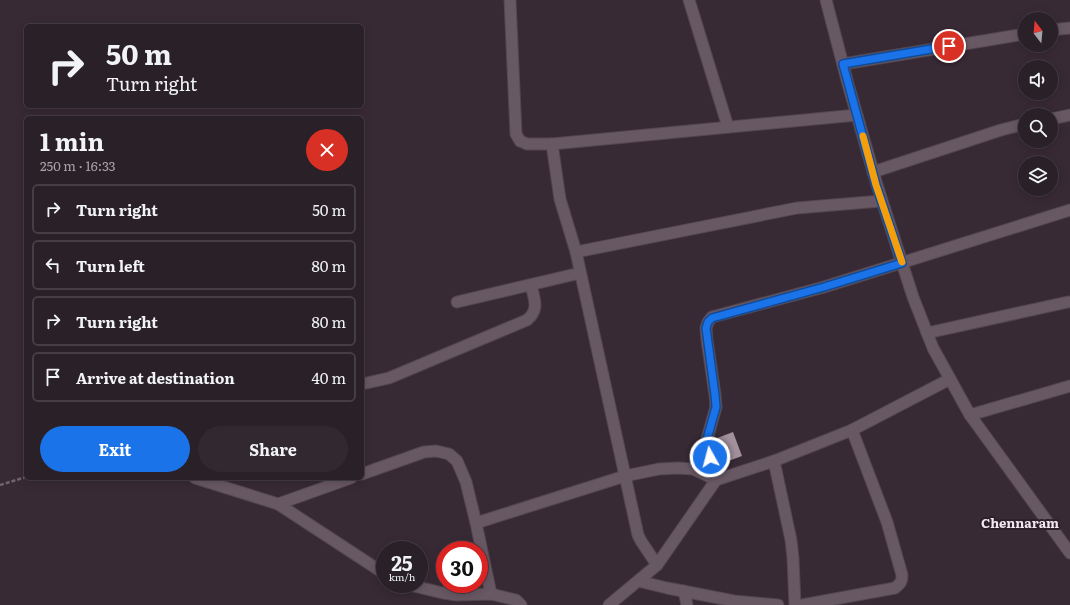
<!DOCTYPE html>
<meta charset="utf-8">
<style>
:root{--surface:#2a2028;--page:#322830;--text:#f1f3f6;--muted:#a5a3a8;--line:#463e45;--accent:#1a73e8}
body{margin:0;font-family:Literata,serif;background:var(--page);color:var(--text);height:100vh;display:flex;flex-direction:column;font-size:15px;white-space:nowrap}
*{box-sizing:border-box;margin:0}
p{font-size:13px;color:var(--muted)}
.icon{flex:none;width:22px;height:22px;fill:none;stroke:currentColor;stroke-width:2;stroke-linecap:round;stroke-linejoin:round}
.map{position:relative;flex:1;overflow:hidden}
.sheet{position:absolute;left:24px;top:116px;width:340px;height:364px;display:flex;flex-direction:column;background:var(--surface);border-radius:6px;box-shadow:0 2px 10px #0003,0 0 0 1px var(--line)}
.sheet>*{flex:none}
.hud{position:absolute;left:24px;top:24px;width:340px;height:84px;border-radius:6px;box-shadow:0 2px 10px #0003,0 0 0 1px var(--line);background:#2a2028;color:var(--text);overflow:hidden}
.needle{width:26px;rotate:344deg}
.controls{position:absolute;left:1018px;top:12px;display:grid;gap:8px}
.controls a{display:grid;place-items:center;width:40px;height:40px;border-radius:50%;background:var(--surface);box-shadow:0 2px 10px #0003,0 0 0 1px var(--line);font-size:20px}
.speed{position:absolute;left:376px;top:541px;display:flex;gap:8px;font-size:20px;font-weight:700;text-align:center}
.speed>*{display:grid;place-content:center;width:52px;height:52px;border-radius:50%;background:var(--surface);box-shadow:0 2px 10px #0003,0 0 0 1px var(--line);line-height:1}
.speed small{font-size:10px;font-weight:400}
.speed .limit{border:6px solid #d22;background:#fff;color:#111}
.pin{position:absolute;display:grid;place-items:center;width:34px;height:34px;color:#fff;margin:-17px;border:2px solid #fff;border-radius:50%;box-shadow:0 1px 4px #0007}
.me{position:absolute;width:44px;margin:-22px;rotate:353deg;stroke-linejoin:round;filter:drop-shadow(0 0 3px #0008)}
.turn{display:flex;align-items:center;gap:14px;height:84px;padding:0 16px;font-size:18px}
.turn .icon{width:52px;height:52px;stroke-width:2.5}
.turn b{display:block;font-size:28px;line-height:34px}
.round{display:grid;place-items:center;flex:none;width:42px;height:42px;border-radius:21px;background:var(--page)}
.headline{display:flex;align-items:center;justify-content:space-between;height:68px;padding:0 16px}
h1{font-size:24px;font-weight:700;line-height:30px}
.action{display:flex;gap:8px;margin-top:auto;padding:8px 16px}
.action a{flex:1;height:46px;border-radius:24px;background:var(--accent);color:#fff;font-size:16px;font-weight:700;line-height:46px;text-align:center}
.action a+a{background:var(--page);color:var(--text)}
ul{padding:0;list-style:none}
li{display:flex;align-items:center;gap:12px;height:50px;margin:0 8px 6px;padding:0 8px;border:2px solid var(--line);border-radius:6px}
li div{flex:1}
li b{display:block;font-size:15px}
li em{font-style:normal}
.map>svg:first-child{display:block}
</style>
<div class="map">
<svg width="1070" height="605" viewBox="0 0 1070 605">
<rect width="100%" height="100%" fill="#382a35"/>
<!-- building -->
<path fill="#a2909d" d="M 733,432 L 742,456 L 720,464 L 712,440 Z"/>
<g fill="none" stroke-linecap="round" stroke-linejoin="round">
<defs>
<g id="minor">
<path d="M 510,0 L 516,134 L 520,141 L 527,144 L 552,144 L 857,115"/>
<path d="M 689,0 L 728,127"/>
<path d="M 1051,30 L 1070,28"/>
<path d="M 843,64 L 1025,34"/>
<path d="M 1051,119 L 1070,115"/>
<path d="M 552,144 L 560,199 L 576,252 L 638,535 L 641,541 L 657,565"/>
<path d="M 873,172 L 1001,130 L 1025,124"/>
<path d="M 576,252 L 797,208 L 881,201"/>
<path d="M 457,302 L 580,273"/>
<path d="M 927,333 L 1068,302"/>
<path d="M 362,384 L 389,378 L 527,320 C 540,309 534,299 531,285"/>
<path d="M 970,415 L 1070,386"/>
<path d="M 774,461 L 791,540 L 793,558 L 795,605"/>
<path d="M 362,474 L 424,452 L 436,451 L 449,454 L 457,461 L 466,482 L 476,523 L 491,594"/>
<path d="M 195,478 L 278,504 L 385,574"/>
<path d="M 716,480 L 707,445 L 707,439 L 716,407 L 715,395 L 707,340 L 706,328 L 708,322 L 712,317 L 824,287 L 1070,210"/>
<path d="M 278,504 L 351,478"/>
<path d="M 476,523 L 625,476 L 659,469 L 678,468 L 693,469 L 716,480"/>
<path d="M 638,581 L 667,588 L 734,601 L 778,605"/>
<path d="M 405,584 L 443,593 L 457,595 L 491,594 L 516,600 L 521,605"/>
<path d="M 684,591 L 687,605"/>
<path d="M 609,605 L 657,565 L 716,480 L 774,461 L 852,430 L 950,379"/>
<path d="M 802,605 L 895,588 C 900,584 902,582 902,575 L 887,522 L 852,430"/>
</g>
<path id="tertiary" d="M 826,0 L 848,84 L 877,185 L 913,297 L 933,348 L 970,415 L 1070,553"/>
</defs>
<!-- minor casing -->
<use href="#minor" stroke="#52464f" stroke-width="13"/>
<!-- tertiary casing -->
<use href="#tertiary" stroke="#52464f" stroke-width="13"/>
<!-- path -->
<path stroke="#70646e" stroke-width="2.5" stroke-dasharray="4 2" stroke-linecap="butt" d="M 0,485 L 26,477"/>
<!-- minor -->
<use href="#minor" stroke="#685864" stroke-width="11"/>
<!-- tertiary -->
<use href="#tertiary" stroke="#685864" stroke-width="11"/>
</g>
<g fill="none" stroke-linecap="round" stroke-linejoin="round">
<defs>
<path id="route" d="M 710,457 L 707,446 L 707,439 L 716,407 L 715,395 L 706,328 L 708,322 L 712,318 L 824,287 L 902,263 L 876,185 L 843,64 L 949,46"/>
</defs>
<!-- route casing -->
<use href="#route" stroke="#114b97" stroke-width="10"/>
<!-- route -->
<use href="#route" stroke="#1a73e8" stroke-width="7"/>
<!-- slow -->
<path stroke="#f59e0b" stroke-width="7" d="M 863,136 L 876,185 L 902,262"/>
</g>
<g text-anchor="middle" dominant-baseline="central" stroke-width="4" stroke-linejoin="round" paint-order="stroke">
<!-- quarter labels -->
<g font-size="13" font-weight="bold" fill="#f2e9f0" stroke="#2e202b">
<text x="1020" y="522">Chennaram</text>
</g>
</g>
</svg>
<div class="controls">
<a><svg class="needle" viewBox="-14 -14 28 28"><path d="M0-13l5 13h-10z" fill="#e53935"/><path d="M0 13l5-13h-10z" fill="#a5a3a8"/></svg></a>
<a><svg class="icon" aria-label="sound" viewBox="0 0 24 24"><path d="M4 9h4l5-4v14l-5-4H4zM17 9q2 3 0 6"/></svg></a>
<a><svg class="icon" aria-label="search" viewBox="0 0 24 24"><circle cx="10" cy="10" r="6"/><path d="M15 15l6 6"/></svg></a>
<a><svg class="icon" aria-label="layers" viewBox="0 0 24 24"><path d="M12 4l9 5-9 5-9-5zM3 14l9 5 9-5"/></svg></a>
</div>
<div class="speed"><div>25<small>km/h</small></div><div class="limit">30</div></div>
<div class="pin" style="left:949px;top:46px;background:#d93025"><svg class="icon" aria-label="arrive" viewBox="0 0 24 24"><path d="M6 21V4h12l-3 4 3 4H6"/></svg></div>
<svg class="me" style="left:710px;top:457px" viewBox="-20 -20 40 40"><circle r="17" fill="#1a73e8" stroke="#fff" stroke-width="3"/><path d="M0-11L8 9 0 5-8 9z" fill="#fff"/></svg>
<div class="hud">
<div class="turn"><svg class="icon" aria-label="right" viewBox="0 0 24 24"><path d="M7 20v-9h11M14 6l5 5-5 5"/></svg><div><b>50 m</b>Turn right</div></div>
</div>
<section class="sheet">
<div class="headline"><div><h1>1 min</h1><p>250 m · 16:33</p></div><a class="round" style="background:#d93025;color:#fff"><svg class="icon" aria-label="close" viewBox="0 0 24 24"><path d="M6 6l12 12M18 6L6 18"/></svg></a></div>
<ul>
<li><svg class="icon" aria-label="right" viewBox="0 0 24 24"><path d="M7 20v-9h11M14 6l5 5-5 5"/></svg><div><b>Turn right</b></div><em>50 m</em></li>
<li><svg class="icon" aria-label="left" viewBox="0 0 24 24"><path d="M17 20v-9H6M10 6l-5 5 5 5"/></svg><div><b>Turn left</b></div><em>80 m</em></li>
<li><svg class="icon" aria-label="right" viewBox="0 0 24 24"><path d="M7 20v-9h11M14 6l5 5-5 5"/></svg><div><b>Turn right</b></div><em>80 m</em></li>
<li><svg class="icon" aria-label="arrive" viewBox="0 0 24 24"><path d="M6 21V4h12l-3 4 3 4H6"/></svg><div><b>Arrive at destination</b></div><em>40 m</em></li>
</ul>
<div class="action"><a>Exit</a><a>Share</a></div>
</section>
</div>
